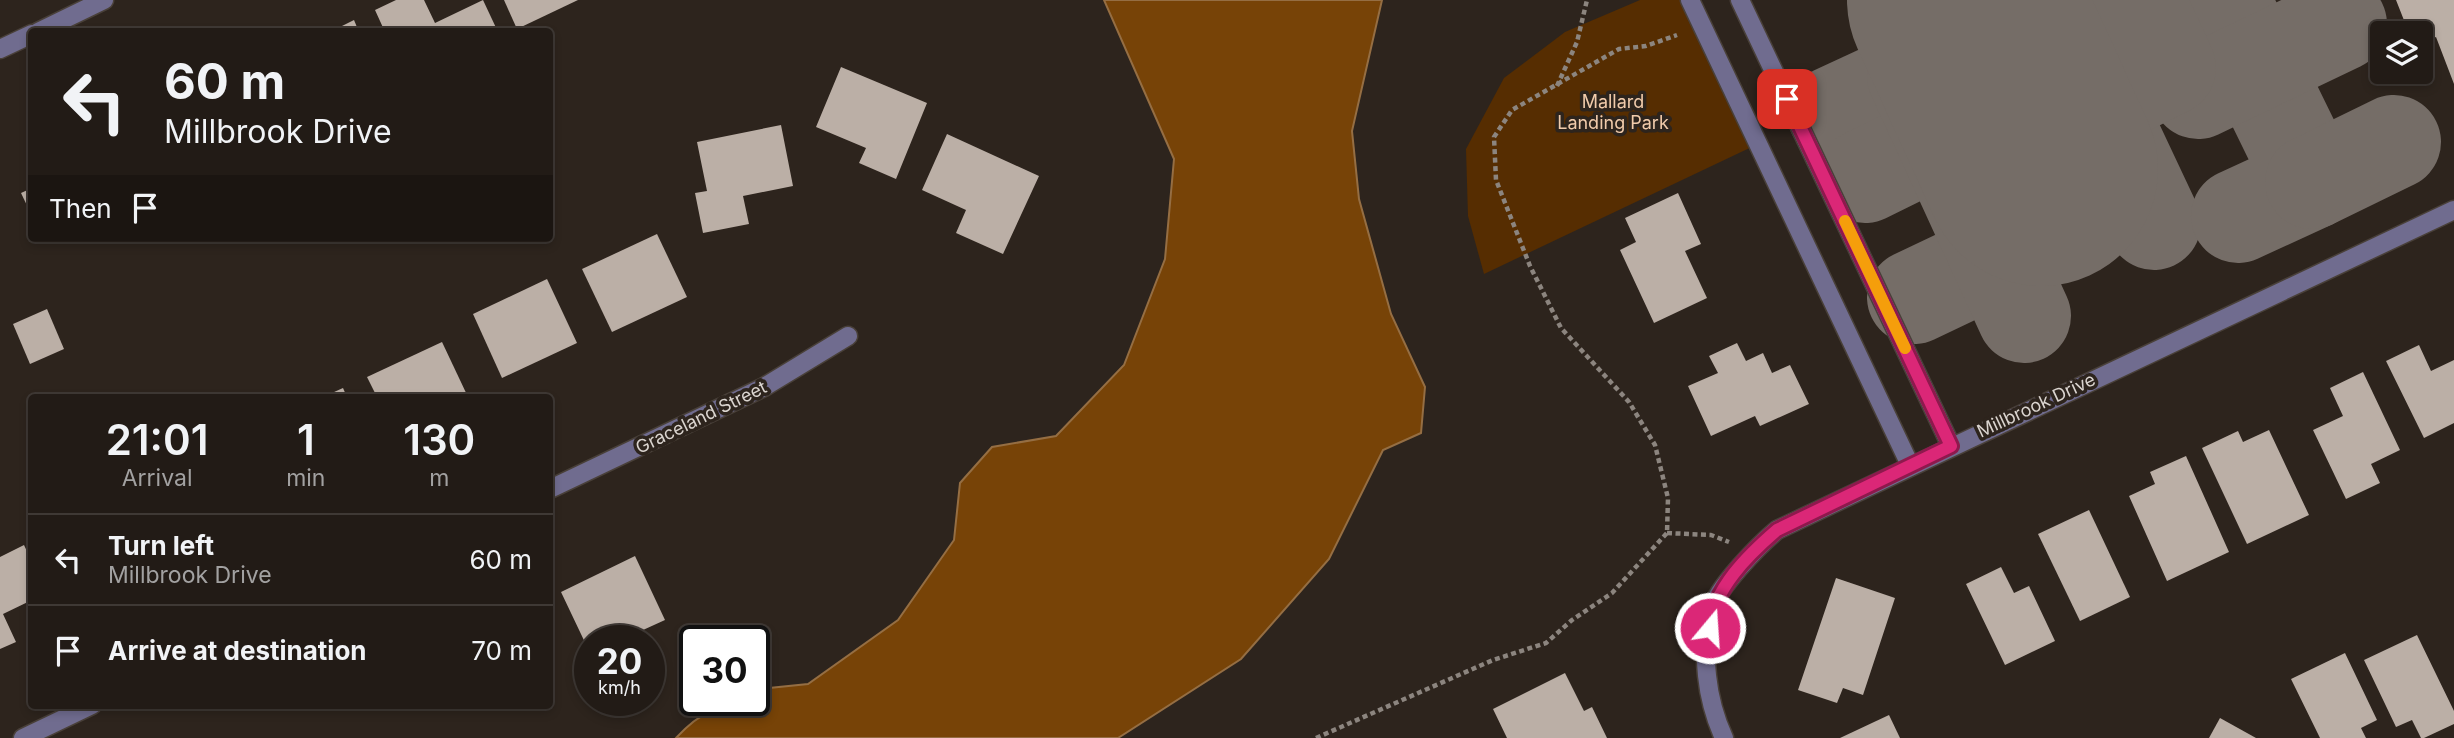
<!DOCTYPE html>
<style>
:root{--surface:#221b16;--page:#2a241f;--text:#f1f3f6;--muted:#a2a1a1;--line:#3f3935}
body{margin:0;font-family:Inter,sans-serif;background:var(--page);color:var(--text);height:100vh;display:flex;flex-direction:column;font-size:26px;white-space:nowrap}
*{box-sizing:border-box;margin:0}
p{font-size:23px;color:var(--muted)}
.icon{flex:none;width:38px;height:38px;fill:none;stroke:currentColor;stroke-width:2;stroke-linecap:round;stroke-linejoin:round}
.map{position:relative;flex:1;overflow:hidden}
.panel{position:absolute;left:28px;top:394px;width:525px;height:315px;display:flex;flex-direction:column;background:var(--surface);border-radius:7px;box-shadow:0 4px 10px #0003,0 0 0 2px var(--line)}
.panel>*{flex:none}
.hud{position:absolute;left:28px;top:28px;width:525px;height:214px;border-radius:7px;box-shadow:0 4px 10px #0003,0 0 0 2px var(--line);background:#221b16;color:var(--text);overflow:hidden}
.buttons{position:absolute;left:2370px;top:21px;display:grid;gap:14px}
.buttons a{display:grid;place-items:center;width:63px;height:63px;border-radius:7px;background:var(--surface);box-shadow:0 4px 10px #0003,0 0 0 2px var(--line);font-size:35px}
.speed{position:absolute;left:574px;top:625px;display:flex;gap:14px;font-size:35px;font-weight:700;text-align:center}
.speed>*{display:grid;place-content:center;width:91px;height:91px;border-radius:50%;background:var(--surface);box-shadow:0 4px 10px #0003,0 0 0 2px var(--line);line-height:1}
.speed small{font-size:18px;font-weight:400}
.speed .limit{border:4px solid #111;border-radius:10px;background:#fff;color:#111}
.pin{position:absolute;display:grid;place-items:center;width:60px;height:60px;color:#fff;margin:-30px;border-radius:14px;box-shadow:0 4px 10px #0006}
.me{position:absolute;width:77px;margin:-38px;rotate:18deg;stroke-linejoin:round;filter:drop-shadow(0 0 5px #0008)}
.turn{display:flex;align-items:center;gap:24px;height:147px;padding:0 21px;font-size:32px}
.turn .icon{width:91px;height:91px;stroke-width:2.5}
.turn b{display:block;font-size:49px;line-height:60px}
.then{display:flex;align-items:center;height:66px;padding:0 21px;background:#0003;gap:14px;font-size:26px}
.eta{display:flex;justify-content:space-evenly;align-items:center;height:119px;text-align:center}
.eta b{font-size:42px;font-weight:600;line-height:49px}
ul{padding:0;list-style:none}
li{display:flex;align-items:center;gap:21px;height:91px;padding:0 21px;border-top:2px solid var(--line)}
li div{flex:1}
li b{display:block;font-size:26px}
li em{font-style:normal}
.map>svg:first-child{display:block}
</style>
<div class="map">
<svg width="2454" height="738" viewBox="0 0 2454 738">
<rect width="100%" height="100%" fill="#2d241d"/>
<!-- green -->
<path fill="#562d01" d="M 1640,0 L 1690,0 L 1758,144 L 1484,274 L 1468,216 L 1466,149 L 1504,78 L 1565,32 Z"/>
<!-- water -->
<path fill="#774307" stroke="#956e43" stroke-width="2" d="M 1104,0 L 1382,0 L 1352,131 L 1359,199 L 1391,314 L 1425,387 L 1421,433 L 1383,450 L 1329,559 L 1241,659 L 1118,738 L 676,738 C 697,715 723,700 754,700 L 754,694 L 769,688 L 808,684 L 898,620 L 954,540 L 960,483 L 992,447 L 1056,436 L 1124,365 L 1165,259 L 1174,159 Z"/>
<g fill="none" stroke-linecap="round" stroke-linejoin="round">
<!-- taxiway -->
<g stroke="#756d67" stroke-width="94">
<path d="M 2049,0 L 2154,223"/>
<path d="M 2223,0 L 2312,182 L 2238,216"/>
<path d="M 2198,92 L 2340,24"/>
<path d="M 1834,113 L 1914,76"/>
<path d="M 2026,140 L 2169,68 L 2138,0"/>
<path d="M 1865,176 L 1942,138"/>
<path d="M 2312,182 L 2394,142"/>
<path d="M 1914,297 L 2074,221"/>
<path d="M 2024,316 L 1914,76 L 1926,52 L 2034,0"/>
</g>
<!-- runway -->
<path stroke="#756d67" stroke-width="234" d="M 1964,0 L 2041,169"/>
</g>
<!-- building -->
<g fill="#bbafa6">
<path d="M 396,0 L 424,0 L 435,23 L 483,0 L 498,32 L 385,32 L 375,10 Z"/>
<path d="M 504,0 L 578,0 L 517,29 Z"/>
<path d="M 2396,0 L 2454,0 L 2454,84 L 2436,37 L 2420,43 L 2420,33 L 2409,33 Z"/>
<path d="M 354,20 L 359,32 L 330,32 Z"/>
<path d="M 841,67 L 927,103 L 896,179 L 859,163 L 866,148 L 816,127 Z"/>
<path d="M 781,125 L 793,186 L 743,196 L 749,224 L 703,233 L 695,193 L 707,191 L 697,142 Z"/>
<path d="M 947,134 L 1039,176 L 1003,254 L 956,233 L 966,210 L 922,190 Z"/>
<path d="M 32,188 L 32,216 L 21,193 Z"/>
<path d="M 1678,193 L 1701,244 L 1685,251 L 1707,298 L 1654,323 L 1620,250 L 1636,242 L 1625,218 Z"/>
<path d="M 657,234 L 687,297 L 612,332 L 582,269 Z"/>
<path d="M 547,279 L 577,343 L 502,378 L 473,314 Z"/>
<path d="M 47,309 L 64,349 L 30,364 L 13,324 Z"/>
<path d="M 442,342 L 468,397 L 377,397 L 367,377 Z"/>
<path d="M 1737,343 L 1746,361 L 1763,353 L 1772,373 L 1790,365 L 1809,404 L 1760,426 L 1755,416 L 1711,436 L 1688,386 L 1718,373 L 1709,356 Z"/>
<path d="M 2419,345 L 2431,371 L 2454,360 L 2454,423 L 2424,438 L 2386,361 Z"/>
<path d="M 2363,372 L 2400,450 L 2371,464 L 2380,483 L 2346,499 L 2313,430 L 2343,416 L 2330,388 Z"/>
<path d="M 343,388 L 347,397 L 323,397 Z"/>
<path d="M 2269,430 L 2309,515 L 2247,544 L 2202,448 L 2238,431 L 2243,442 Z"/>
<path d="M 2186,456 L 2229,552 L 2167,581 L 2129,496 L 2155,484 L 2150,472 Z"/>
<path d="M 2089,510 L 2130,597 L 2080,621 L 2038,534 Z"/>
<path d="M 24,545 L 32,562 L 32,600 L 3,614 L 16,642 L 0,649 L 0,557 Z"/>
<path d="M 635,556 L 665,620 L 621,640 L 590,640 L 590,653 L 561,592 Z"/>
<path d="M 2001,567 L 2014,593 L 2029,586 L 2055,641 L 2005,665 L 1966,584 Z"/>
<path d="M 1836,578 L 1895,598 L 1863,695 L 1843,688 L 1837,703 L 1798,690 Z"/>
<path d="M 2417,635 L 2454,711 L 2454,724 L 2424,738 L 2421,738 L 2412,720 L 2396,727 L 2364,660 Z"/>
<path d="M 2345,653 L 2377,720 L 2361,728 L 2366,738 L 2320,738 L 2291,679 Z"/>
<path d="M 1565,673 L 1584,711 L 1592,707 L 1607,738 L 1507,738 L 1493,709 Z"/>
<path d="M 1889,715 L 1900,738 L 1840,738 Z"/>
<path d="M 2220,718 L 2256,738 L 2209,738 Z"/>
</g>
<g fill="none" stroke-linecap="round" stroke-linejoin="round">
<defs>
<g id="minor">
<path d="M 1690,0 L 1910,465"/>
<path d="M 1740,0 L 1951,446"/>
<path d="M 38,32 L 104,0"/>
<path d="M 0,49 L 32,34"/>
<path d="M 550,489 L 764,387 L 848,336"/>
<path d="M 23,738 L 92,705"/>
<path d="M 1724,738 C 1706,699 1701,653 1711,610 C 1717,588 1759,545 1777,530 L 2454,210"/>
</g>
</defs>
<!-- minor casing -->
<use href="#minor" stroke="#494039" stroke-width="21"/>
<!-- path -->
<g stroke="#8c857f" stroke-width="4.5" stroke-dasharray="5 3.5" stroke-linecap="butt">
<path d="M 1557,86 L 1577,42 L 1587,0"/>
<path d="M 1667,533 L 1711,535 L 1729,542"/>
<path d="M 1316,738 L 1493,660 L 1546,643 L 1572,620 L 1612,593 L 1667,533 L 1668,498 L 1655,445 L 1629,402 L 1561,328 L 1530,266 L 1496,180 L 1494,137 L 1512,110 L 1619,49 L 1646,46 L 1677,35"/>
</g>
<!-- minor -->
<use href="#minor" stroke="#706c8f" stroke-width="18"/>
</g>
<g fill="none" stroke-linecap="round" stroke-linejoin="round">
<defs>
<path id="route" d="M 1710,628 C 1713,589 1748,555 1777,530 L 1951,446 L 1787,99"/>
</defs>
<!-- route casing -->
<use href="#route" stroke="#8e194d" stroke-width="18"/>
<!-- route -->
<use href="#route" stroke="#db2777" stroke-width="12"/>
<!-- slow -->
<path stroke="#f59e0b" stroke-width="12" d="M 1845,221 L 1905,348"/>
</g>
<g text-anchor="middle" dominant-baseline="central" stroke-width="7" stroke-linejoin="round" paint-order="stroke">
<!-- park labels -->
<g font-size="18" fill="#f1cbab" stroke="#2d241d">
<text x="1613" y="101">Mallard<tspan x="1613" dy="21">Landing Park</tspan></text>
</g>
<!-- street labels -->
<g font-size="18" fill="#dad4cf" stroke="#2d241d">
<text transform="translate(2036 405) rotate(-25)">Millbrook Drive</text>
<text transform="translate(701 417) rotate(-26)">Graceland Street</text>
</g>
</g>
</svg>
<div class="buttons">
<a><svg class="icon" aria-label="layers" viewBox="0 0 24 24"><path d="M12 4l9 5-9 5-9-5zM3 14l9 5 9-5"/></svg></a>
</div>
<div class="speed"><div>20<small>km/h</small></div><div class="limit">30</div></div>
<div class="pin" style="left:1787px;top:99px;background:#d93025"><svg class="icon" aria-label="arrive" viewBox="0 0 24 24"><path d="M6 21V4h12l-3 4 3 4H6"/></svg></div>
<svg class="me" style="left:1710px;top:628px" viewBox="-20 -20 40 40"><circle r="17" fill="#db2777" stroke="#fff" stroke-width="3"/><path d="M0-11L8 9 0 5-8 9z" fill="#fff"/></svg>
<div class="hud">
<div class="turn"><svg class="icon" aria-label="left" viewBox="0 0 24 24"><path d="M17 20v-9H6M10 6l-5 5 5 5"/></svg><div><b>60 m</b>Millbrook Drive</div></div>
<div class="then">Then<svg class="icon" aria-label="arrive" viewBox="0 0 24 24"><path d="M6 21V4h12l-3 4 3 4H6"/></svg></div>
</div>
<section class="panel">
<div class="eta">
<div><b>21:01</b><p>Arrival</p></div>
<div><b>1</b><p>min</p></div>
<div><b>130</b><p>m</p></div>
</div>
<ul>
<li><svg class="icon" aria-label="left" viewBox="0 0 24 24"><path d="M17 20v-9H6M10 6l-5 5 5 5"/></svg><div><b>Turn left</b><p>Millbrook Drive</p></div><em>60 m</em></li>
<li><svg class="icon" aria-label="arrive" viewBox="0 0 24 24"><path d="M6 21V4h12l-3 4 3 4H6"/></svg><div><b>Arrive at destination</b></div><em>70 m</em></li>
</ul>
</section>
</div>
